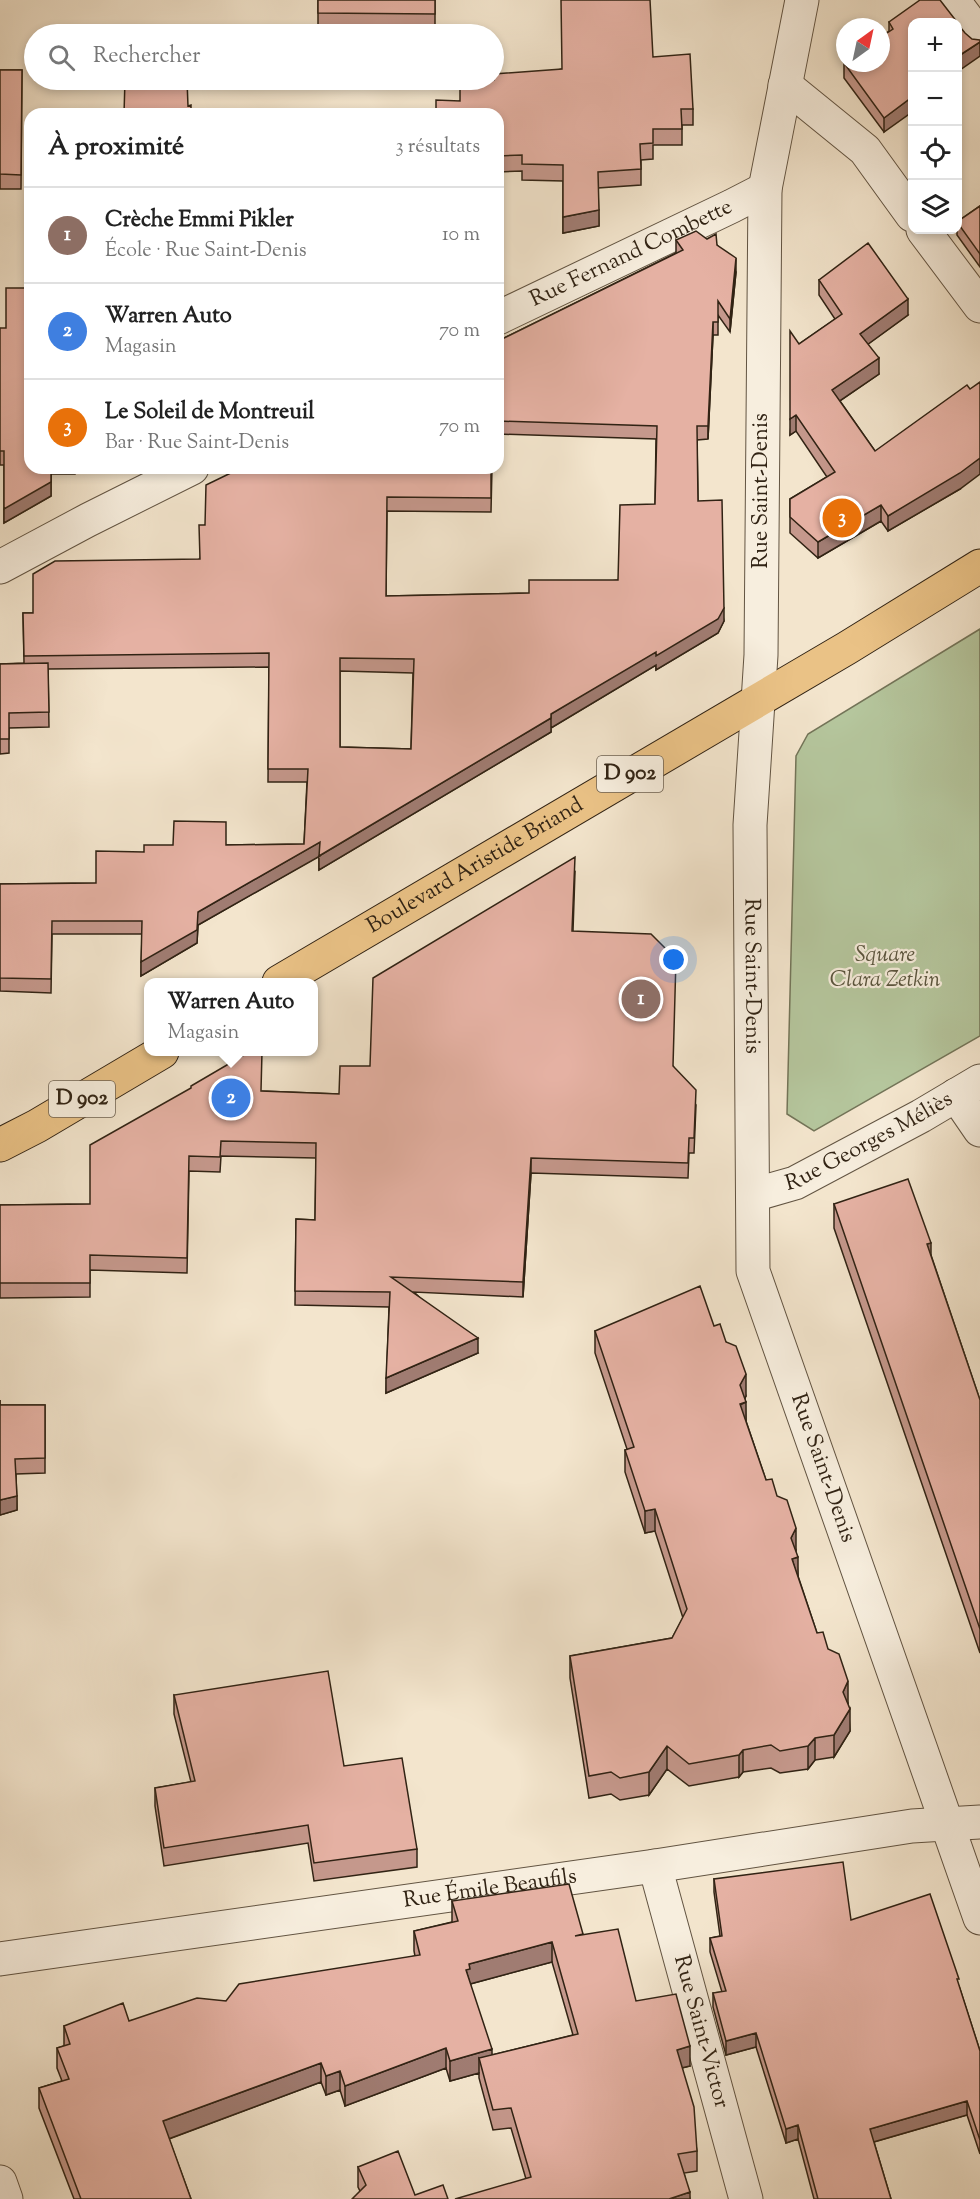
<!DOCTYPE html>
<html lang="fr">
<head>
<meta charset="utf-8">
<style>
	:root { --surface:#fff; --page:#f2f2f2; --text:#222; --muted:#767676; --line:#e0e0e0; --accent:#8f2418 }
	body { margin:0; font-family:"Sorts Mill Goudy",serif; background:var(--page); color:var(--text) }
	.controls { position:absolute; right:18px; top:18px; display:grid; overflow:hidden; border-radius:12px; box-shadow:0 3px 9px #0003 }
	.controls button { width:54px; height:54px; display:grid; place-items:center; padding:0; border:0; border-bottom:2px solid var(--line); background:var(--surface); color:var(--text); font:30px sans-serif }
	.compass { position:absolute; left:836px; top:18px; width:54px; height:54px; border-radius:50%; background:var(--surface); box-shadow:0 3px 9px #0003; rotate:33deg }
	.you { position:absolute; left:674px; top:960px; width:21px; height:21px; margin:-15px; border:4px solid #fff; border-radius:50%; background:#1a73e8; box-shadow:0 0 0 9px #1a73e833 }
	.badge { display:grid; place-items:center; width:39px; height:39px; border-radius:50%; background:var(--accent); color:#fff; font-size:20px; font-weight:700 }
	.pin { position:absolute; translate:-50% -50%; border:3px solid #fff; box-shadow:0 2px 6px #0006 }
	.popup { position:absolute; left:144px; top:978px; width:174px; height:78px; box-sizing:border-box; display:grid; place-content:center; border-radius:12px; background:var(--surface); filter:drop-shadow(0 2px 4px #0005); font-size:20px; white-space:nowrap; color:var(--muted) }
	.popup b { font-size:22px; color:var(--text) }
	.popup::after { content:''; position:absolute; left:50%; top:100%; margin-left:-12px; border:12px solid transparent; border-top-color:var(--surface) }
	.list { margin:0; padding:0; list-style:none }
	h2 { display:flex; justify-content:space-between; align-items:center; height:78px; margin:0; padding:0 24px; font-size:26px }
	h2 small { font-size:20px; font-weight:400; color:var(--muted) }
	.list li { display:grid; grid-template-columns:39px 1fr auto; gap:18px; align-items:center; box-sizing:border-box; height:96px; padding:0 24px; border-top:2px solid var(--line) }
	.list b { display:block; font-size:22px; white-space:nowrap }
	.list p { margin:0; font-size:20px; white-space:nowrap; color:var(--muted) }
	.list em { font-size:20px; font-style:normal; color:var(--muted) }
	.icon { flex:none; width:33px; height:33px; fill:none; stroke:currentColor; stroke-width:2; stroke-linecap:round; stroke-linejoin:round }
	.map { position:relative; flex:none; width:980px; height:2199px; overflow:hidden }
	.search { position:absolute; background:var(--surface); box-shadow:0 3px 9px #0003; left:24px; top:24px; width:480px; height:66px; display:flex; align-items:center; gap:15px; box-sizing:border-box; padding:0 21px; border-radius:33px; color:var(--muted); font-size:22px }
	.panel { position:absolute; background:var(--surface); box-shadow:0 3px 9px #0003; left:24px; top:108px; width:480px; height:366px; border-radius:18px }
	.map>svg:first-child { display:block }
</style>
</head>
<body>
<div class="map">
<svg width="980" height="2199" viewBox="0 0 980 2199">
	<rect width="100%" height="100%" fill="#f3e5cd"/>
	<filter id="stains"><feTurbulence type="fractalNoise" baseFrequency=".00333" numOctaves="4"/><feColorMatrix values="0 0 0 0 .2 0 0 0 0 .09 0 0 0 0 .02 0 0 0 .5 -.17"/></filter>
	<radialGradient id="worn" r=".72"><stop offset=".6" stop-color="#630" stop-opacity="0"/><stop offset="1" stop-color="#630" stop-opacity=".3"/></radialGradient>
	<path fill="#b5c69d" stroke="#737458" stroke-width="1.5" d="M980 629V1036L814 1131 787 1114 796 756 808 734Z"/>
	<g fill="none" stroke-linecap="round" stroke-linejoin="round">
		<defs>
			<g id="street">
				<path id="s1" d="M802 0 765 189 761 655 750 825 753 1271 980 1918"/>
				<path d="M953 0 980 36"/>
				<path d="M785 85 865 150 912 215"/>
				<path d="M923 230 980 306"/>
				<path id="s2" d="M498 318 732 206 765 189"/>
				<path d="M0 567 88 520 192 468"/>
				<path d="M956 1095 980 1130"/>
				<path id="s3" d="M753 1195 795 1183 921 1116 980 1081"/>
				<path id="s4" d="M655 1866 746 2199"/>
				<path id="s5" d="M0 1959 655 1866 912 1826 980 1822"/>
				<path d="M0 2182 6 2199"/>
			</g>
			<g id="primary">
				<path id="s6" d="M279 982 847 648 980 566"/>
				<path d="M0 1145 37 1126 162 1052"/>
			</g>
		</defs>
		<use href="#street" stroke="#625442" stroke-width="35"/>
		<use href="#primary" stroke="#312314" stroke-width="35"/>
		<use href="#street" stroke="#f7eede" stroke-width="33"/>
		<use href="#primary" stroke="#eac286" stroke-width="33"/>
	</g>
	<path fill="#c5988c" stroke="#312314" stroke-width="1.5" fill-rule="evenodd" d="M318 0H435V28L318 27Z
		M889 22H957L884 132 844 78V63L889 31Z
		M653 57 693 109V125H682V145H653V159L641 160V185L598 188 599 226 563 233V181L522 180V171L498 172V114L460 101 561 69Z
		M0 70H22L21 189H0Z
		M980 206V267L957 235V222Z
		M676 240 717 245 736 272 730 332 718 315V335H713L708 439 697 440 698 501 724 621 718 633 656 670V665L551 728V732L319 870V856L198 925 197 943 141 976 142 934H52L51 993 0 991V884L96 883 144 852 226 845 304 844 307 782H268L269 667 48 669 49 727 9 728V753L0 754V664L24 663 23 613H33L200 559 205 525 492 468 491 512 387 511 386 596 529 593 618 580 655 504 656 439 498 434V341L676 253ZM340 671 413 673 411 749 340 747Z
		M819 280 908 315 868 344 879 374 840 401 875 451 960 489 888 531 881 521 818 558 790 533V499L827 477 796 431 790 435 799 344 835 319 819 295Z
		M0 328 30 468H75V474H51V496L4 523V465H0Z
		M575 872 573 931 673 1066 696 1105 694 1153H689L688 1178 531 1173 523 1297 414 1292 478 1353 386 1393 389 1307 295 1305 296 1219 315 1220 316 1158 221 1156 220 1172 189 1171 187 1273 90 1270V1297L0 1298V1205L90 1204 262 1091 339 1094 370 1066Z
		M834 1204 931 1255 980 1400V1653L834 1228Z
		M714 1326 726 1342 746 1396 745 1398 746 1421 766 1480 796 1550V1551L798 1576 817 1633 848 1703 850 1731 834 1757 815 1760 808 1769 780 1773 771 1768 743 1772 739 1777 689 1786 667 1769 649 1795 620 1800 611 1794 589 1798 570 1678V1656L672 1638 683 1618 655 1531 645 1533 625 1472V1450L627 1449 595 1353V1331Z
		M0 1400V1405H45V1473L16 1474 17 1510 0 1515Z
		M174 1695 344 1766 417 1849V1867L314 1881 308 1843 164 1866 155 1806V1788L191 1782 174 1714Z
		M714 1879 851 1920 959 1986 980 2051V2154L967 2115 874 2142 891 2199H814L798 2139 786 2143 756 2047 726 2055 713 2007V1993L722 1992 710 1952V1938L720 1936 714 1892Z
		M452 1901 583 1935 636 2001 690 2066 682 2068 697 2151V2171L684 2173 690 2199 526 2179 511 2128 493 2130 479 2078V2073L450 2081 446 2068 345 2106 340 2090 326 2095 321 2082 169 2139 191 2199H74L39 2108V2088L62 2081 57 2068V2048L64 2046V2026L129 2021 226 2001 415 1956 414 1951V1931L452 1922ZM552 1962 573 2035 492 2055 470 1984Z
		M358 2167 415 2195 360 2191 358 2187Z"/>
	<path fill="#a07c72" stroke="#312314" stroke-width="1.5" d="M980 42V56L957 72V57Z
		M912 97V112L884 132V118Z
		M599 210V226L563 233V217Z
		M736 258V272L730 332V319Z
		M908 299V315L860 350V334Z
		M713 322V335L708 439V426Z
		M879 358V374L832 406V390Z
		M796 415V431L790 435V419Z
		M980 458V474L960 489 888 531V516Z
		M51 468V496L4 523V509Z
		M881 505V521L818 558V542Z
		M724 608V621L718 633 656 670V665L551 728V714Z
		M551 718V732L319 870V856Z
		M320 842V856L198 925 197 943 141 976V962L198 912Z
		M531 1158V1173L523 1297V1282Z
		M931 1243V1267L927 1244Z
		M478 1338V1353L386 1393V1378Z
		M746 1374V1396L742 1404 746 1402V1424L740 1426V1385Z
		M17 1496V1510L0 1515V1500Z
		M655 1509V1531L645 1533V1511Z
		M796 1528V1550L791 1560V1538Z
		M798 1557V1579L792 1559Z
		M848 1681V1703L843 1714V1692Z
		M850 1709V1731L834 1757V1735Z
		M815 1738V1760L808 1769V1746Z
		M667 1746V1769L649 1795V1772Z
		M743 1750V1772L739 1777V1755Z
		M552 1942V1962L470 1984 466 1970 469 1964Z
		M756 2033V2047L726 2055V2041Z
		M690 2046V2066L677 2069V2050Z
		M446 2048V2068L345 2106V2086Z
		M492 2049V2069L479 2058V2073L450 2081V2061Z
		M321 2063V2082L163 2141V2121Z
		M340 2071V2090L326 2095V2076Z
		M967 2101V2115L870 2143V2129Z
		M798 2125V2139L786 2143V2129Z
		M690 2192V2199H669Z"/>
	<path fill="#e5b1a3" stroke="#312314" stroke-width="1.5" fill-rule="evenodd" d="M318 0H435V14L318 13Z
		M561 0H650L653 57 690 54 693 109H681L682 129H653V143L640 144 641 169 598 172 599 210 563 217V165L522 164V155L498 156V114H436V100L460 101V80H494V74L562 69Z
		M920 0H940L957 22H912V97L884 118 844 63H881V37L893 29 889 22Z
		M957 23 965 33 972 39 980 40V42L957 57Z
		M0 70H22L21 175 0 174Z
		M125 80H187L188 106 191 105V114H124Z
		M980 206V254L957 222Z
		M696 231 707 239 716 234 717 245 736 258 730 319 718 301V322H713L708 426H697L698 501 722 500 724 608 718 619 656 656V652L551 714V718L319 856 320 842 198 912 197 930 141 962 142 921H52L51 979 0 978V884L96 883V851L144 852V845H173L174 821 226 822V845L304 844 308 769H268L269 653 24 656 23 613H33V574L55 561 200 559 199 525H205L206 485 241 468H491V498L387 497 386 596 529 593V580H618L620 505 655 504 657 426 498 421V341L683 250 676 240ZM340 658 414 659 411 749 340 747Z
		M868 243 908 299 860 334 879 358 832 390 875 451 967 385 970 389 980 382V458L960 473 888 516 881 505 818 542 790 517V499L835 472 796 415 790 419V331L799 344 842 314 819 280Z
		M6 288H30V468H51V482L4 509V451H0V328H6Z
		M48 663 49 712 9 713V739H0V664Z
		M575 857 572 931 651 934 676 959 673 1066 696 1090 694 1138H689L688 1163 531 1158 523 1282 391 1277 478 1338 386 1378 390 1292 295 1291 296 1219 315 1220 316 1143 221 1141 220 1157 189 1156 187 1258 90 1255V1283H0V1205L90 1204V1145L191 1088V1086L249 1052H262L261 1091 339 1094 340 1066H370L373 978Z
		M908 1179 931 1243 927 1244 980 1400V1629L834 1204Z
		M700 1286 714 1326 720 1324 726 1342 736 1346 746 1374 740 1385 746 1402 740 1404 766 1480 772 1479 777 1496 787 1500 796 1528 791 1538 798 1557 792 1559 817 1633 823 1632 828 1649 839 1654 848 1681 843 1692 850 1709 834 1735 815 1738 808 1746 780 1751 771 1745 743 1750 739 1755 689 1764 667 1746 649 1772 620 1778 611 1772 589 1776 570 1656 672 1638 687 1609 655 1509 645 1511 625 1450 634 1447 595 1331Z
		M0 1400V1405H45V1458L15 1459 17 1496 0 1500Z
		M328 1671 344 1766 402 1758 417 1849 314 1863 308 1825 164 1848 155 1788 195 1781 174 1695Z
		M843 1862 851 1920 930 1894 959 1979H957L980 2051V2140L967 2101 870 2129 891 2199H818L798 2125 786 2129 756 2033 726 2041 713 1993 726 1991 710 1938 722 1936 714 1879Z
		M569 1884 583 1934 575 1936 618 1929 636 2001 676 1994 690 2046 677 2050 694 2107 697 2151 678 2154 690 2192 669 2199H455L531 2177 511 2108 493 2110 479 2058 578 2034 552 1942 469 1964 470 1969 466 1970 492 2049 450 2061 446 2048 345 2086 340 2071 326 2076 321 2063 163 2121 191 2199H81L39 2088 69 2079 57 2048 70 2044 64 2026 123 2003 129 2021 197 1998 226 2001 239 1984 420 1955 414 1931 458 1921 452 1901Z
		M398 2151 415 2195 443 2185 448 2199H352L366 2185 358 2167Z"/>
	<g text-anchor="middle" dominant-baseline="central" stroke-width="4.5" stroke-linejoin="round" paint-order="stroke">
		<g fill="#f7eede" stroke="#6c6051" stroke-width="1.5">
			<rect x="597" y="756" width="66" height="36" rx="4.5"/>
			<rect x="49" y="1081" width="66" height="36" rx="4.5"/>
		</g>
		<g font-size="21" font-weight="bold" fill="#312314">
			<text x="630" y="774">D 902</text>
			<text x="82" y="1099">D 902</text>
		</g>
		<g font-size="22" fill="#312314" stroke="#f7eede">
			<text stroke="none"><textPath href="#s2" startOffset="148">Rue Fernand Combette</textPath></text>
			<text transform="translate(762 491) rotate(-90)">Rue Saint-Denis</text>
			<text stroke="none"><textPath href="#s6" startOffset="228">Boulevard Aristide Briand</textPath></text>
			<text stroke="none"><textPath href="#s1" startOffset="980">Rue Saint-Denis</textPath></text>
			<text stroke="none"><textPath href="#s3" startOffset="128">Rue Georges Méliès</textPath></text>
			<text stroke="none"><textPath href="#s1" startOffset="1484">Rue Saint-Denis</textPath></text>
			<text stroke="none"><textPath href="#s5" startOffset="495">Rue Émile Beaufils</textPath></text>
			<text stroke="none"><textPath href="#s4" startOffset="172">Rue Saint-Victor</textPath></text>
		</g>
		<g font-size="22" font-style="italic" fill="#59543d" stroke="#f7eede">
			<text x="885" y="956">Square<tspan x="885" dy="25">Clara Zetkin</tspan></text>
		</g>
	</g>
	<rect width="100%" height="100%" filter="url(#stains)"/>
	<rect width="100%" height="100%" fill="url(#worn)"/>
</svg>
<div class="controls">
<button>+</button>
<button>−</button>
<button><svg class="icon" aria-label="locate" viewBox="0 0 24 24"><circle cx="12" cy="12" r="6"/><path d="M12 2v4M12 18v4M2 12h4M18 12h4"/></svg></button>
<button><svg class="icon" aria-label="layers" viewBox="0 0 24 24"><path d="M12 4l9 5-9 5-9-5zM3 14l9 5 9-5"/></svg></button>
</div>
<svg class="compass" viewBox="-18 -18 36 36"><path d="M0-13l5 13h-10z" fill="#e53935"/><path d="M0 13l5-13h-10z" fill="#767676"/></svg>
<div class="you"></div>
<div class="pin badge" style="left:641px;top:999px;background:#8d6e63">1</div>
<div class="pin badge" style="left:231px;top:1098px;background:#3f7fe0">2</div>
<div class="popup"><b>Warren Auto</b>Magasin</div>
<div class="pin badge" style="left:842px;top:518px;background:#e8710a">3</div>
<div class="search"><svg class="icon" aria-label="search" viewBox="0 0 24 24"><circle cx="10" cy="10" r="6"/><path d="M15 15l6 6"/></svg>Rechercher</div>
<section class="panel">
<h2>À proximité<small>3 résultats</small></h2>
<ul class="list">
<li><span class="badge" style="background:#8d6e63">1</span><div><b>Crèche Emmi Pikler</b><p>École · Rue Saint-Denis</p></div><em>10 m</em></li>
<li><span class="badge" style="background:#3f7fe0">2</span><div><b>Warren Auto</b><p>Magasin</p></div><em>70 m</em></li>
<li><span class="badge" style="background:#e8710a">3</span><div><b>Le Soleil de Montreuil</b><p>Bar · Rue Saint-Denis</p></div><em>70 m</em></li>
</ul>
</section>
</div>
</body>
</html>
